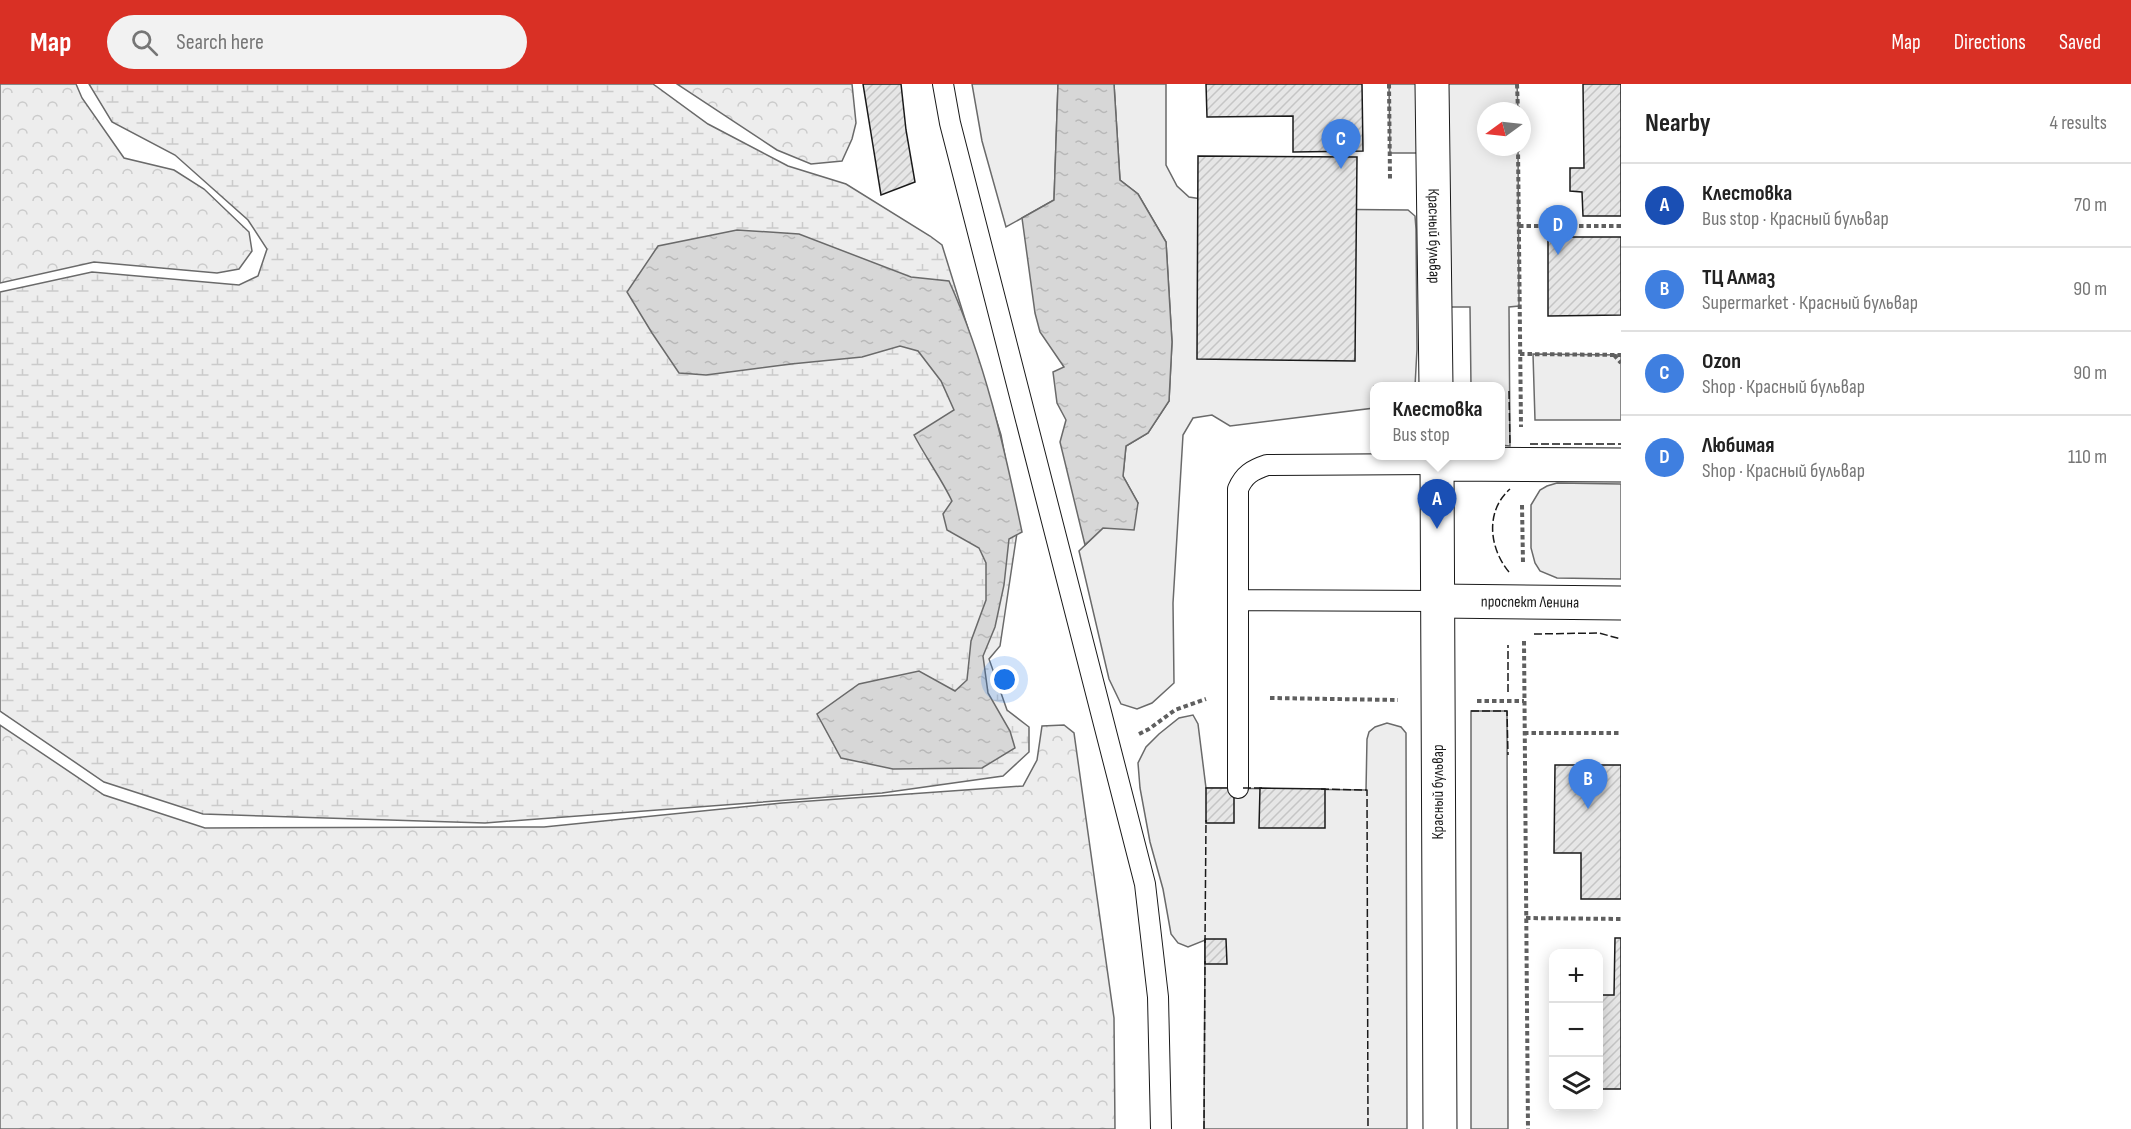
<!DOCTYPE html>
<html lang="en">
<head>
<meta charset="utf-8">
<style>
	:root { --surface:#fff; --page:#f2f2f2; --text:#222; --muted:#767676; --line:#e0e0e0; --accent:#d93025 }
	body { margin:0; font-family:"Sofia Sans Condensed",sans-serif; background:var(--page); color:var(--text) }
	.controls { position:absolute; right:18px; bottom:18px; display:grid; overflow:hidden; border-radius:12px; box-shadow:0 3px 15px #0003 }
	.controls button { width:54px; height:54px; display:grid; place-items:center; padding:0; border:0; border-bottom:2px solid var(--line); background:var(--surface); color:var(--text); font:30px sans-serif }
	.compass { position:absolute; left:1477px; top:18px; width:54px; height:54px; border-radius:50%; background:var(--surface); box-shadow:0 3px 15px #0003; rotate:255deg }
	.you { position:absolute; left:1005px; top:596px; width:21px; height:21px; margin:-15px; border:4px solid #fff; border-radius:50%; background:#1a73e8; box-shadow:0 0 0 9px #1a73e833 }
	.badge { display:grid; place-items:center; width:39px; height:39px; border-radius:50%; background:var(--accent); color:#fff; font-size:20px; font-weight:700 }
	.pin { position:absolute; translate:-50% -50px; filter:drop-shadow(0 2px 3px #0008) }
	.pin::after { content:''; position:absolute; top:32px; width:21px; height:18px; background:inherit; clip-path:polygon(0 0,100% 0,50% 100%) }
	.popup { position:absolute; left:1370px; top:298px; width:135px; height:78px; box-sizing:border-box; display:grid; place-content:center; border-radius:12px; background:var(--surface); filter:drop-shadow(0 2px 4px #0005); font-size:20px; white-space:nowrap; color:var(--muted) }
	.popup b { font-size:22px; color:var(--text) }
	.popup::after { content:''; position:absolute; left:50%; top:100%; margin-left:-12px; border:12px solid transparent; border-top-color:var(--surface) }
	.list { margin:0; padding:0; list-style:none }
	h2 { display:flex; justify-content:space-between; align-items:center; height:78px; margin:0; padding:0 24px; font-size:26px }
	h2 small { font-size:20px; font-weight:400; color:var(--muted) }
	.list li { display:grid; grid-template-columns:39px 1fr auto; gap:18px; align-items:center; box-sizing:border-box; height:84px; padding:0 24px; border-top:2px solid var(--line) }
	.list b { display:block; font-size:22px; white-space:nowrap }
	.list p { margin:0; font-size:20px; white-space:nowrap; color:var(--muted) }
	.list em { font-size:20px; font-style:normal; color:var(--muted) }
	.icon { flex:none; width:33px; height:33px; fill:none; stroke:currentColor; stroke-width:2; stroke-linecap:round; stroke-linejoin:round }
	.map { position:relative; flex:none; width:1621px; height:1045px; overflow:hidden }
	header { display:flex; align-items:center; gap:36px; box-sizing:border-box; height:84px; padding:0 30px; background:var(--accent); color:#fff }
	header strong { font-size:28px }
	nav { display:flex; gap:33px; margin-inline-start:auto; font-size:21px }
	.search { width:420px; height:54px; background:var(--page); display:flex; align-items:center; gap:15px; box-sizing:border-box; padding:0 21px; border-radius:33px; color:var(--muted); font-size:22px }
	main { display:flex }
	aside { flex:1; background:var(--surface) }
	.map>svg:first-child { display:block }
</style>
</head>
<body>
<header>
<strong>Map</strong>
<div class="search"><svg class="icon" aria-label="search" viewBox="0 0 24 24"><circle cx="10" cy="10" r="6"/><path d="M15 15l6 6"/></svg>Search here</div>
<nav><a>Map</a><a>Directions</a><a>Saved</a></nav>
</header>
<main>
<div class="map">
<svg width="1621" height="1045" viewBox="0 0 1621 1045">
	<defs>
		<pattern id="forest-crowns" width="20" height="18" patternUnits="userSpaceOnUse" patternTransform="scale(1.5)"><rect width="20" height="18" fill="#ededed"/><path d="M2 6a3 3 0 1 1 6 0M12 15a3 3 0 1 1 6 0" fill="none" stroke="#cbcbcb"/></pattern>
		<pattern id="wetland-marsh" width="20" height="14" patternUnits="userSpaceOnUse" patternTransform="scale(1.5)"><rect width="20" height="14" fill="#ededed"/><path d="M1 5h8M5 5V1M11 12h8M15 12V8" fill="none" stroke="#cbcbcb"/></pattern>
		<pattern id="water-ripples" width="26" height="14" patternUnits="userSpaceOnUse" patternTransform="scale(1.5)"><rect width="26" height="14" fill="#d7d7d7"/><path d="M2 4q2-2 4 0t4 0M15 11q2-2 4 0t4 0" fill="none" stroke="#b8b8b8"/></pattern>
		<pattern id="building-hatch" width="6" height="6" patternUnits="userSpaceOnUse" patternTransform="scale(1.5)"><rect width="6" height="6" fill="#e6e6e6"/><path d="M-1 1l2-2M0 6l6-6M5 7l2-2" fill="none" stroke="#c5c5c5"/></pattern>
	</defs>
	<rect width="100%" height="100%" fill="#fff"/>
	<path fill="#ededed" stroke="#6a6a6a" stroke-width="1.5" d="M972 0H1058L1054 116 1006 143 982 57Z
		M1114 0H1166V81L1177 102 1189 113 1227 119 1301 125 1408 126 1415 132 1416 145 1417 265 1415 302H1374V324L1230 342 1212 331 1193 334 1183 351 1173 519 1174 599 1152 619 1137 625 1121 620 1109 595 1079 467 1103 444 1138 419 1123 392 1126 362 1148 349 1169 317 1172 258 1166 158 1138 110 1120 96Z
		M1389 0H1517L1518 27H1486V63H1518L1519 222 1509 223 1510 362 1500 361V302H1471L1470 223H1435L1432 69H1390Z
		M1533 270 1621 271V336H1535Z
		M1557 399 1621 400V495L1557 494 1540 487 1535 479 1531 464V421L1540 406 1547 402Z
		M1507 627 1508 1045H1471V627Z
		M1193 631 1198 640 1206 704 1366 706 1367 655 1369 648 1375 643 1387 639 1401 643 1406 649 1407 1045H1204L1205 856 1188 863 1178 859 1171 850 1163 805 1150 758 1140 704 1138 679 1146 663 1159 650 1179 634Z"/>
	<path fill="url(#forest-crowns)" stroke="#6a6a6a" stroke-width="1.5" d="M0 0H76L82 14 124 74 174 86 204 105 249 148 252 167 239 185 217 189 94 178 0 199Z
		M677 0H852L856 39 852 55 842 77 811 80 777 66Z
		M0 641 104 711 205 744 544 743 782 719 1023 702 1037 676 1042 642 1064 641 1074 649 1114 934 1115 1045H0Z"/>
	<path fill="url(#wetland-marsh)" stroke="#6a6a6a" stroke-width="1.5" d="M89 0H653L708 40 788 82 846 100 930 152 942 161 1001 351 1018 442 1000 562 989 575 1007 626 1029 643V668L1003 692 882 709 485 739 203 730 104 698 0 627V208L92 188 239 201 258 192 267 165 248 136 175 71 112 38Z"/>
	<path fill="url(#water-ripples)" stroke="#6a6a6a" stroke-width="1.5" d="M1058 0H1114L1120 96 1138 110 1166 158 1172 258 1169 317 1148 349 1126 362 1123 392 1138 419 1134 446 1103 444 1085 461 1060 358 1066 336 1057 319 1053 288 1064 283 1040 248 1035 229 1022 134 1054 116Z
		M737 146 799 150 911 193 949 197C985 277 1004 362 1022 448L1009 455 1004 501 995 543 983 572 988 609 1010 647 1015 664 982 684 893 685 841 674 817 630 859 600 919 587 955 607 967 596 971 557 986 516V479L979 464 947 446 943 430 952 417C941 394 926 374 914 351L954 326 941 297 918 267 900 262 862 273 791 280 706 291 679 289 652 249 627 208 658 162Z"/>
	<path fill="url(#building-hatch)" stroke="#1a1a1a" stroke-width="1.5" d="M863 0H901L906 46 915 98 881 111Z
		M1206 0H1362L1363 67 1293 68V32L1207 33Z
		M1583 0H1621V132H1583L1582 108 1570 107V84H1584Z
		M1198 72 1357 73 1355 277 1197 275Z
		M1548 153H1621V231L1548 232Z
		M1555 681H1621V815H1581V769H1554Z
		M1206 704H1234V739H1206Z
		M1260 704 1325 705V744H1259Z
		M1615 854H1621V1005H1598V911H1614Z
		M1205 855H1226L1227 880H1205Z"/>
	<g fill="none" stroke-linecap="round" stroke-linejoin="round">
		<defs>
			<path id="service" d="M943 0 950 39 1145 800 1158 913 1161 1045
				M1238 516 1438 517
				M1238 704V405C1244 391 1252 386 1267 381L1437 380"/>
			<g id="minor">
				<path id="s1" d="M1432 0 1436 302"/>
			</g>
			<g id="tertiary">
				<path id="s2" d="M1438 517 1621 519"/>
				<path d="M1440 1045 1437 380 1621 381"/>
			</g>
		</defs>
		<use href="#service" stroke="#1a1a1a" stroke-width="22"/>
		<use href="#minor" stroke="#1a1a1a" stroke-width="35"/>
		<use href="#tertiary" stroke="#1a1a1a" stroke-width="35"/>
		<path stroke="#5f5f5f" stroke-width="4" stroke-dasharray="4.5 3" stroke-linecap="butt" d="M1389 0 1390 95
			M1517 0 1518 27
			M1518 63 1521 343
			M1519 142H1621
			M1520 270 1621 271
			M1614 271 1621 279
			M1522 421 1523 479
			M1524 557 1528 1045
			M1270 614 1398 616
			M1477 617H1524
			M1524 649H1621
			M1139 650 1149 645 1175 626 1206 615
			M1526 834 1621 835"/>
		<use href="#service" stroke="#fff" stroke-width="20"/>
		<use href="#minor" stroke="#fff" stroke-width="33"/>
		<use href="#tertiary" stroke="#fff" stroke-width="33"/>
		<path stroke="#1a1a1a" stroke-width="1.5" stroke-dasharray="8 3" stroke-linecap="butt" d="M1509 307 1510 362
			M1530 360H1621
			M1509 488C1489 464 1485 427 1510 405
			M1534 550 1599 549 1621 555
			M1508 608V561
			M1471 627H1507L1508 671
			M1243 704H1264
			M1321 705 1367 706 1368 1045
			M1205 859 1206 736
			M1204 1045 1205 877"/>
	</g>
	<g text-anchor="middle" dominant-baseline="central" stroke-width="4.5" stroke-linejoin="round" paint-order="stroke">
		<g font-size="16" fill="#1a1a1a" stroke="#fff">
			<text stroke="none"><textPath href="#s1" startOffset="152">Красный бульвар</textPath></text>
			<text stroke="none"><textPath href="#s2" startOffset="92">проспект Ленина</textPath></text>
			<text transform="translate(1438 708) rotate(-90)">Красный бульвар</text>
		</g>
	</g>
</svg>
<div class="controls">
<button>+</button>
<button>−</button>
<button><svg class="icon" aria-label="layers" viewBox="0 0 24 24"><path d="M12 4l9 5-9 5-9-5zM3 14l9 5 9-5"/></svg></button>
</div>
<svg class="compass" viewBox="-18 -18 36 36"><path d="M0-13l5 13h-10z" fill="#e53935"/><path d="M0 13l5-13h-10z" fill="#767676"/></svg>
<div class="you"></div>
<div class="pin badge" style="left:1437px;top:445px;background:#1a4fb4">A</div>
<div class="popup"><b>Клестовка</b>Bus stop</div>
<div class="pin badge" style="left:1588px;top:725px;background:#3f7fe0">B</div>
<div class="pin badge" style="left:1341px;top:85px;background:#3f7fe0">C</div>
<div class="pin badge" style="left:1558px;top:171px;background:#3f7fe0">D</div>
</div>
<aside>
<h2>Nearby<small>4 results</small></h2>
<ul class="list">
<li><span class="badge" style="background:#1a4fb4">A</span><div><b>Клестовка</b><p>Bus stop · Красный бульвар</p></div><em>70 m</em></li>
<li><span class="badge" style="background:#3f7fe0">B</span><div><b>ТЦ Алмаз</b><p>Supermarket · Красный бульвар</p></div><em>90 m</em></li>
<li><span class="badge" style="background:#3f7fe0">C</span><div><b>Ozon</b><p>Shop · Красный бульвар</p></div><em>90 m</em></li>
<li><span class="badge" style="background:#3f7fe0">D</span><div><b>Любимая</b><p>Shop · Красный бульвар</p></div><em>110 m</em></li>
</ul>
</aside>
</main>
</body>
</html>
